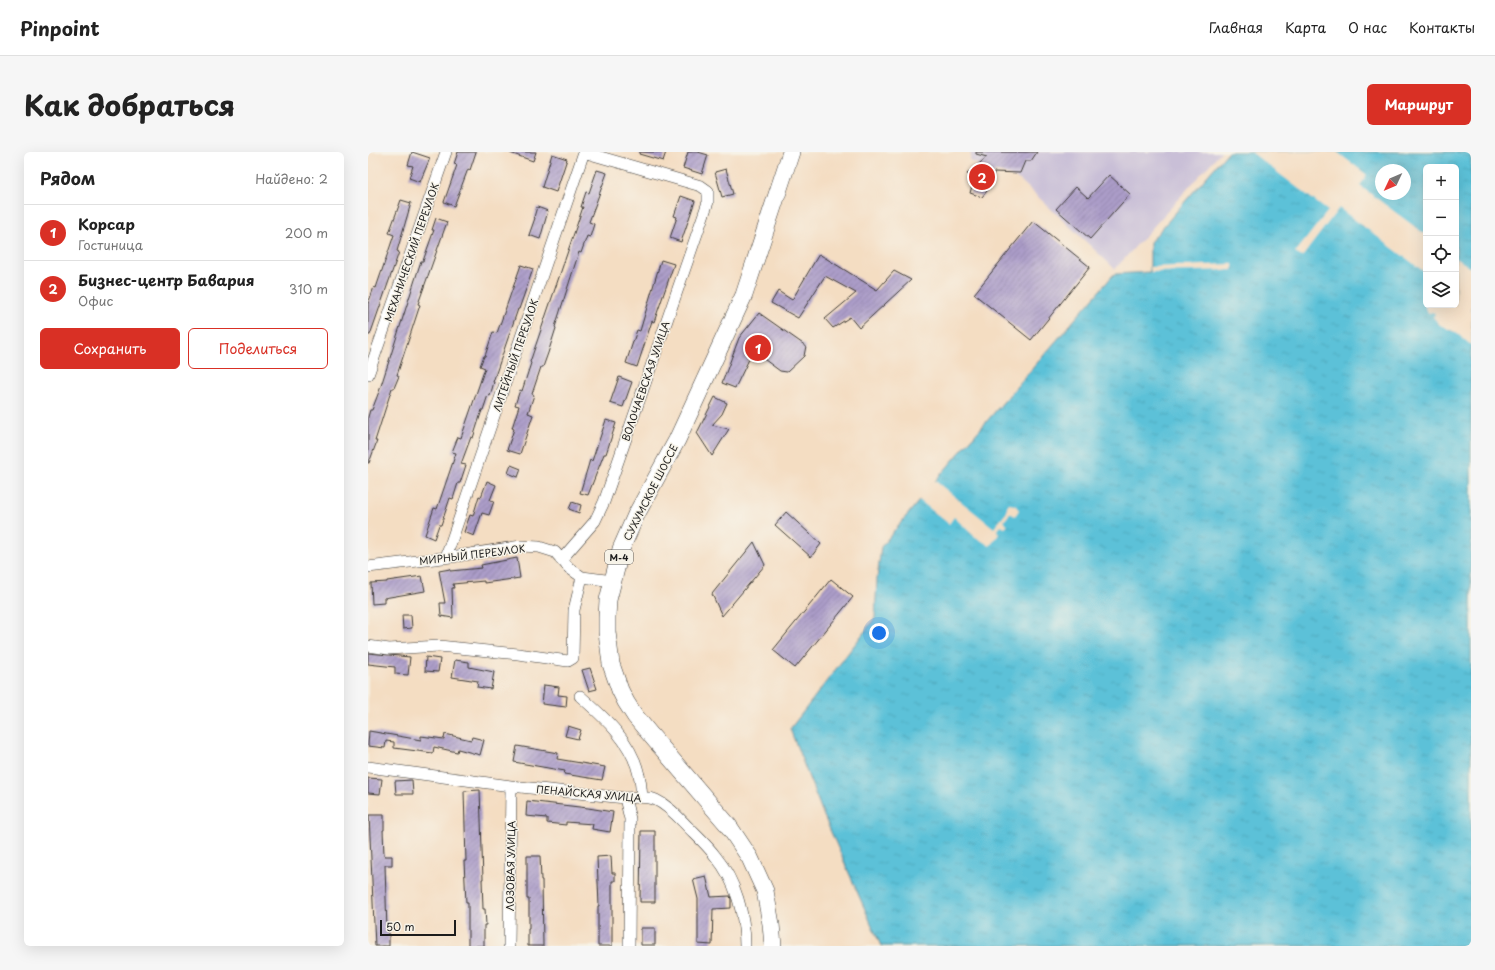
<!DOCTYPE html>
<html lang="ru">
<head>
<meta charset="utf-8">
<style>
	:root { --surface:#fff; --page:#f6f6f6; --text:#222; --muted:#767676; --line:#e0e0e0; --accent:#d93025 }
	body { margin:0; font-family:"Playpen Sans",sans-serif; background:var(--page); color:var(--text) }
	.controls { position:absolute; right:12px; top:12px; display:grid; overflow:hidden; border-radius:6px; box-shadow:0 4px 16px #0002 }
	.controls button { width:36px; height:36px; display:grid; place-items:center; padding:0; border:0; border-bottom:1px solid var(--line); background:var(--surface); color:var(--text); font:20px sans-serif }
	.compass { position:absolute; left:1007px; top:12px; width:36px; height:36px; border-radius:50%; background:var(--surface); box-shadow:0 4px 16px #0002; rotate:226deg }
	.scale { position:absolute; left:12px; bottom:10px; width:76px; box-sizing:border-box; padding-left:4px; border:2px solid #1c1c1c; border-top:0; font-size:11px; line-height:14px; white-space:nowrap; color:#1c1c1c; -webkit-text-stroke:3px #f7f3e8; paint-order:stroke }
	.you { position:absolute; left:511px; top:481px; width:14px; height:14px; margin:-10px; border:3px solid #fff; border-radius:50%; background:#1a73e8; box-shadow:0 0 0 6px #1a73e833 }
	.badge { display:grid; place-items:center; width:26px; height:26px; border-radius:50%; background:var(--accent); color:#fff; font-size:13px; font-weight:700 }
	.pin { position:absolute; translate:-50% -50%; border:2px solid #fff; box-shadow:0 1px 4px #0006 }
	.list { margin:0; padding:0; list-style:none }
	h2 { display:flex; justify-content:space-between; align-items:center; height:52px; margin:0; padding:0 16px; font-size:17px }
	h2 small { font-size:13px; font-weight:400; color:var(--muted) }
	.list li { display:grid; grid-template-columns:26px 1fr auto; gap:12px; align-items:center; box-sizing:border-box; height:56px; padding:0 16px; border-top:1px solid var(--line) }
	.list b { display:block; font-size:15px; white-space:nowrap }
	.list p { margin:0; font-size:13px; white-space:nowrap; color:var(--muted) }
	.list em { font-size:13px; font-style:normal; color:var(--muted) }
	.actions { display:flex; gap:8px; padding:12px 16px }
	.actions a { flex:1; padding:9px 0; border:1px solid var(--accent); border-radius:6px; text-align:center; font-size:14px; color:var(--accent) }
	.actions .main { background:var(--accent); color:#fff }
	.icon { flex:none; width:22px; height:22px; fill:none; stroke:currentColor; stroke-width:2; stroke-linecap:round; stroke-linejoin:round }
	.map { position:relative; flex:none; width:1103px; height:794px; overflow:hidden; border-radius:6px }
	header { display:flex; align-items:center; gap:24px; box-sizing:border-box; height:56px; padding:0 20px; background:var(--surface); border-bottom:1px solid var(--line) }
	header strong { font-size:19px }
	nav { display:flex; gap:22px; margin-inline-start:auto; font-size:14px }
	.intro { display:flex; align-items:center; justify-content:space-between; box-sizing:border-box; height:96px; padding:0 24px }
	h1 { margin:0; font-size:28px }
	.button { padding:10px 18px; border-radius:6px; background:var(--accent); color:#fff; font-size:14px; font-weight:700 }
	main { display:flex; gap:24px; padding:0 24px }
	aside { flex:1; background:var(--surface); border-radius:6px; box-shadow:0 4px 16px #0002 }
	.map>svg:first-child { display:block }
</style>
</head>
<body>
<header>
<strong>Pinpoint</strong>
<nav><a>Главная</a><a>Карта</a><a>О нас</a><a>Контакты</a></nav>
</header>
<div class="intro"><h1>Как добраться</h1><a class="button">Маршрут</a></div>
<main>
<aside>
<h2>Рядом<small>Найдено: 2</small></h2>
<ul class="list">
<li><span class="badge">1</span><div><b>Корсар</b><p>Гостиница</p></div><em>200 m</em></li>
<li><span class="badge">2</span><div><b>Бизнес-центр Бавария</b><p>Офис</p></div><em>310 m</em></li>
</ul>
<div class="actions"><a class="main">Сохранить</a><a>Поделиться</a></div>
</aside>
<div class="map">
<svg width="1103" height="794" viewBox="0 0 1103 794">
	<defs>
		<pattern id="water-ripples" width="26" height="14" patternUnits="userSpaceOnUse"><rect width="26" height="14" fill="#5bc1d8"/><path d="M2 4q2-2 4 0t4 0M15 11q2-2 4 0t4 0" fill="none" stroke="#4fa5b9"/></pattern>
		<pattern id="building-hatch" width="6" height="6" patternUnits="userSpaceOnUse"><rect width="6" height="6" fill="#ac9dc9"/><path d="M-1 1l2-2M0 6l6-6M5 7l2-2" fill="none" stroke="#8b7fa2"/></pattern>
	</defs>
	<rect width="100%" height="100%" fill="#f7f3e8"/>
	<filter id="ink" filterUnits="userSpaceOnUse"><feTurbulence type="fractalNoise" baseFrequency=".025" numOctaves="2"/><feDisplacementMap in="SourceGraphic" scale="8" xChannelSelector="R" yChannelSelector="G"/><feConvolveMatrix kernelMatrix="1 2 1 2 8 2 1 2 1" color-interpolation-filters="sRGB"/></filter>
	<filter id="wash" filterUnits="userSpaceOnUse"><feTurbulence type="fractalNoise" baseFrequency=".012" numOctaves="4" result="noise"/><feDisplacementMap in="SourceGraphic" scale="16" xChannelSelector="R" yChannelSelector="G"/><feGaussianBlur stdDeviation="0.9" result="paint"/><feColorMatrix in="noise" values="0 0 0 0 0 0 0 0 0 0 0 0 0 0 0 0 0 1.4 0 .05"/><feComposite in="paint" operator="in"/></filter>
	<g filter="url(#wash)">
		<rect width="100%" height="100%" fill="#f4ddc2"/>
		<path fill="#c9bfd7" d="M603 0H853L747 117 652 28 602 9Z"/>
		<path fill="url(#water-ripples)" stroke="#3c6e7a" fill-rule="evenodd" d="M860 0H1103V794H513L456 664 422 577 507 466 509 427 513 395 568 328 746 122 782 120V90ZM1058 15H1088V153H1058ZM1013 18H1037V42H1013Z"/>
		<path fill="#f4ddc2" d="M883 0H969L999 23 992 34 1058 83V121L971 56 934 105 927 101 960 59Z
			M1088 106 1103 116V193L1087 180 1072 173 1065 165 1067 162 1065 160 1060 161 1057 156 1058 153H1088Z
			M865 112V118L783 120 782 115Z
			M566 328 626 376 639 360V355L641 352 647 353 651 358 647 364 642 361 640 364 636 369 640 373 637 376 633 374 629 379 631 382 622 394 606 384 586 365 581 372 550 347Z"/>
		<g id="blocks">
			<path fill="url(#building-hatch)" d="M44 0 62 6 52 30 41 26 45 14 40 13Z
				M90 0H108L102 18 100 17 86 54 76 50 89 13 86 12Z
				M143 0H168L165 9 142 1Z
				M272 0H298L295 9 271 2Z
				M320 0H330L340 3 334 22 315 16Z
				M608 0H669L663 9H657L652 21 626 20 623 34 614 45 602 41 606 27 599 22 619 5 608 2Z
				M184 2 199 7 188 40 174 35Z
				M358 17 365 42 354 45 347 20Z
				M229 18 239 21 221 70 226 72 222 85 219 84 213 101 211 100 187 175 188 176 180 201 175 215H173L164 242 166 243 160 261 165 263 152 302 139 298 146 277 144 276 151 254 147 253 152 238 154 239 163 211 162 210 215 55H213L218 40 221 41Z
				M741 23 762 42 722 87 688 57 708 35 720 46Z
				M313 44 327 49 313 90 302 86 309 65 306 64Z
				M33 48 43 51 29 99 31 100 2 183H0V152L6 135 8 136 26 83 21 81Z
				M169 55 180 59 172 87 161 83 167 66 166 65Z
				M68 66 79 70 50 152 52 153 29 223 31 224 26 236H24L7 289H9L1 311H0V265L2 258H4L12 237 53 109H55L66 78H64Z
				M665 69 722 115 663 188 606 142Z
				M451 102 509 138 526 119 543 128 491 176 482 165 465 176 457 167 488 141 457 124 430 166 403 151 410 139 424 148Z
				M293 108 306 112 286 170 284 169 269 215 258 211 269 178 272 179Z
				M153 113 165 117 151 157H150L125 230H126L122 244 120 243 115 258H114L105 286 103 285 93 312 98 313 92 331H90L85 347 82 346 73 373H71L66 387 57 383 66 356 69 357 88 301 84 300 90 285 93 286 117 216 112 214 116 204H117L125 180 129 181Z
				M391 161 438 194 436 204 419 220 412 219 385 199 367 236 354 231 371 186Z
				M251 225 264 230 255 255 242 251Z
				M347 245 359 251 354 262 344 273 361 277 344 304 329 281Z
				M238 268 248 271 238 302H236L220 343 212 341 222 308 224 309Z
				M143 313 153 317 150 325 140 321Z
				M119 329 128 333 122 348 126 349 121 363 114 361 106 384 96 380 102 363 105 364 111 344 113 345Z
				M204 350 213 353 211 361 201 357Z
				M418 360 453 392 443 405 407 373Z
				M386 390 397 413 354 464 344 442Z
				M149 406 152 426 116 431V429L85 432 86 436H84L85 466 73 464 72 451H77L71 419 82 417V419L114 416 113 413Z
				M54 424 57 439 16 446V451L4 452 3 431 19 430V429Z
				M463 427 485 445 427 516 405 498Z
				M34 463H43L44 476 35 477Z
				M0 501 42 505 40 523 27 522V515L0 512Z
				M58 505 72 507 70 520 57 519Z
				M87 508 101 510V515L126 520 123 537 109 535 110 529 84 525Z
				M222 516 229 537 221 539 214 518Z
				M176 533 191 535 190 543 199 544 198 555 174 552Z
				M200 574 213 578 210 587 197 584Z
				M1 579 53 588V584L76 587 77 582 103 588 104 585 116 588 112 603 90 597 89 600 66 595 65 601 26 596V590L18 589 17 596 0 594Z
				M149 594 190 601 189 607 237 615 234 628 196 622 197 619 146 610Z
				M0 626 14 627 12 642 0 641Z
				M44 628 45 642H28L27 629Z
				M112 638 115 727H114L115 757H117L118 773H116V794H100V751H98L96 709H98L96 639Z
				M159 649 220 656 245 660 242 680 224 677 225 672 198 670V673L179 671V666L158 664Z
				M1 663H16V678H15L16 704H24V713H17L19 780H21V794H7Z
				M273 679H287V750H272Z
				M159 704H172L173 728H174L175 794H160V777H161V747H159Z
				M243 704 244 721H247V729H244V794H230V754H231L229 705Z
				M338 724 343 745 362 744 363 747V756L345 757 344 793 330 792V747L325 727Z
				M273 776H287V793H273Z"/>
		</g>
	</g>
	<g filter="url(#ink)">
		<use href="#blocks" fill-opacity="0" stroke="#3c3935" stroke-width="1"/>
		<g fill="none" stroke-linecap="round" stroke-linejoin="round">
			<defs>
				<path id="minor" d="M0 223 78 0
					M78 405 216 0
					M193 408 227 369 236 350 340 50V39L333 34 215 0
					M0 415 83 405 153 394 171 395 187 400 201 416 214 425 245 429
					M0 494 21 497 71 494 150 502 200 509 205 506 206 458 214 425
					M212 544C237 566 264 590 271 623 273 630 273 638 274 645
					M0 615 143 634 257 646C267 645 279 644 288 648 301 654 311 666 321 676 330 685 340 694 348 705 368 729 377 763 377 794
					M257 646 262 667 261 794
					M141 794 143 634"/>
				<path id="highway" d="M405 794 403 772 397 739 382 706 360 673 281 581 267 564 258 550 252 538 243 512 239 480V465L240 448 253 397 268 363 309 288 376 143 423 0"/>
			</defs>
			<use href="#minor" stroke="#3c3935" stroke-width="12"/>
			<use href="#highway" stroke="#3c3935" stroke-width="18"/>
			<use href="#minor" stroke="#fff" stroke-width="11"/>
			<use href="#highway" stroke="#fff" stroke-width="17"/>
		</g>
	</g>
	<g text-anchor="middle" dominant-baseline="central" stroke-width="3" stroke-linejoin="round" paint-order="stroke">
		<rect fill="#f7f3e8" stroke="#5e5c59" stroke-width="1" x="237" y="398" width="28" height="14" rx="3"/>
		<g font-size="9" font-weight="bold" fill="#1c1c1c">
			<text x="251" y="405">М-4</text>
		</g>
		<g font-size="10" fill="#1c1c1c" stroke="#f7f3e8">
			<text transform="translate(43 100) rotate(-71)">МЕХАНИЧЕСКИЙ ПЕРЕУЛОК</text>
			<text transform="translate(147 203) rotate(-71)">ЛИТЕЙНЫЙ ПЕРЕУЛОК</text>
			<text transform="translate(277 229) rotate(-71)">ВОЛОЧАЕВСКАЯ УЛИЦА</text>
			<text transform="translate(282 340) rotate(-63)">СУХУМСКОЕ ШОССЕ</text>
			<text transform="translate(104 402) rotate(-7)">МИРНЫЙ ПЕРЕУЛОК</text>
			<text transform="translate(221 641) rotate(5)">ПЕНАЙСКАЯ УЛИЦА</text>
			<text transform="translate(142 714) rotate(-89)">ЛОЗОВАЯ УЛИЦА</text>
		</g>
	</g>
</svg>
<div class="controls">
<button>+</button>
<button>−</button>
<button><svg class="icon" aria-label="locate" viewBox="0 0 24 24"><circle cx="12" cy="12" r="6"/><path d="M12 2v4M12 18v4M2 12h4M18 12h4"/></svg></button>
<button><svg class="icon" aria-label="layers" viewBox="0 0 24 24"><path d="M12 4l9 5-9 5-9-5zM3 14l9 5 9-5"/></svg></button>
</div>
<svg class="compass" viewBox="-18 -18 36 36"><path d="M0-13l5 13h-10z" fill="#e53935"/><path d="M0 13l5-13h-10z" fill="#767676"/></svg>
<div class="scale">50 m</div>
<div class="you"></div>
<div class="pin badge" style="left:390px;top:196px">1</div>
<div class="pin badge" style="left:614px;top:25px">2</div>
</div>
</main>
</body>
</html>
